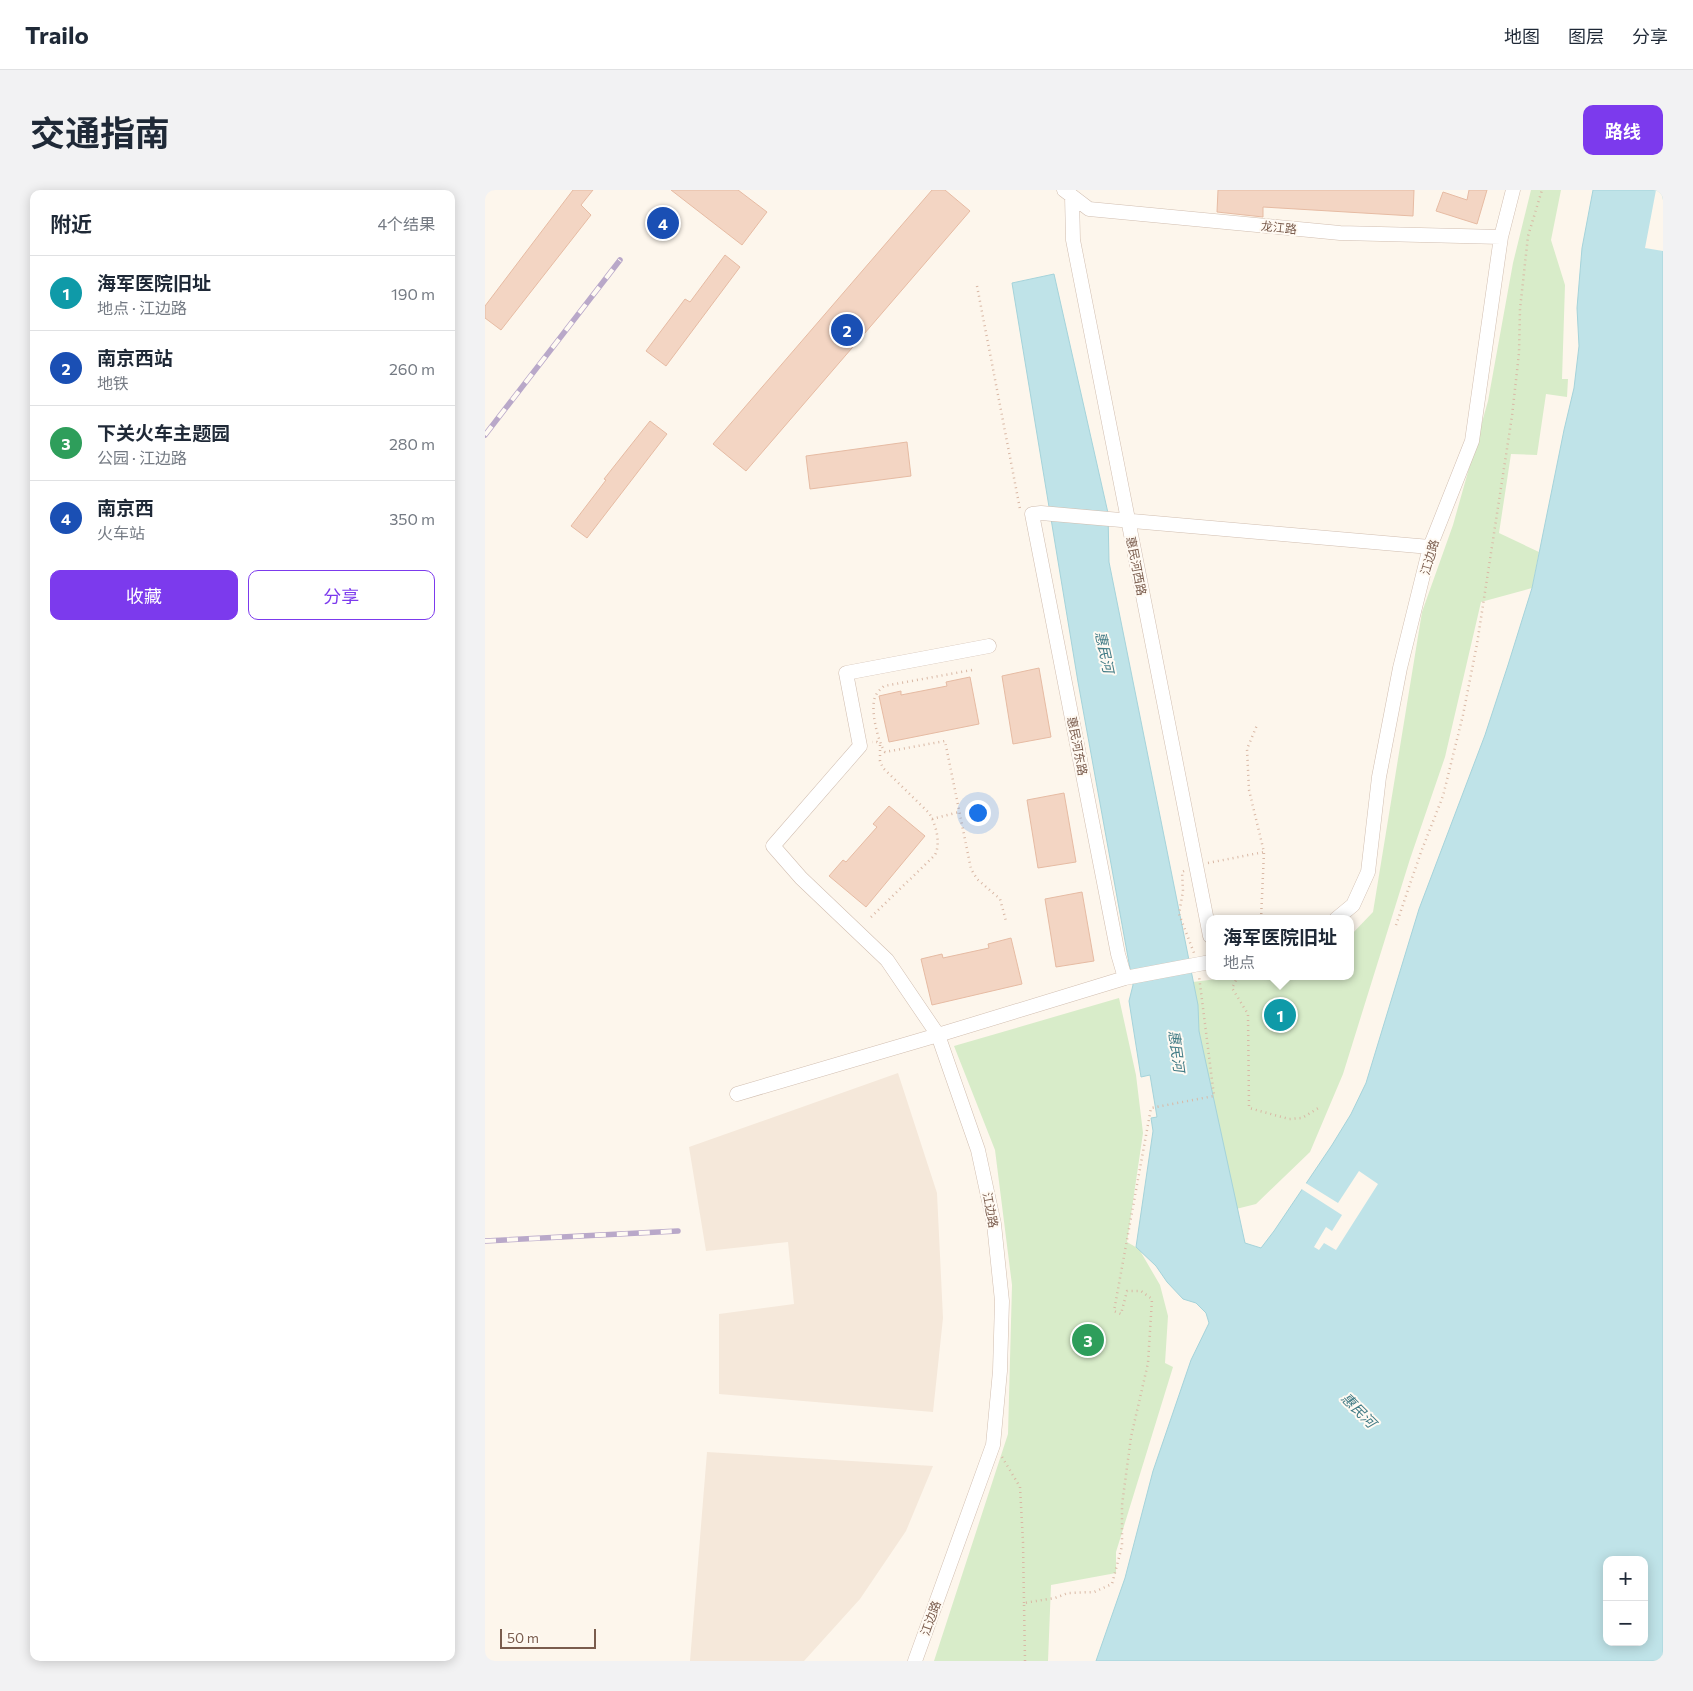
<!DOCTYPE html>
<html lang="zh">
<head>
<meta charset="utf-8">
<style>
	:root { --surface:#fff; --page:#f2f2f3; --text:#1f2937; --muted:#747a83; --line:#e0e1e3; --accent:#7c3aed }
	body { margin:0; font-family:Commissioner,"Noto Sans SC",sans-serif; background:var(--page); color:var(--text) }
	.controls { position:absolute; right:15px; bottom:15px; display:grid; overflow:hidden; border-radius:10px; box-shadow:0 2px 12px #0003 }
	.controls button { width:45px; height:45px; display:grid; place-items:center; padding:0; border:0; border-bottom:1px solid var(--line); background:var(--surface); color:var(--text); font:25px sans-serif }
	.scale { position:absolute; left:15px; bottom:12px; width:96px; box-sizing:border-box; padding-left:5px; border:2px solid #7a5c4d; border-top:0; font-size:14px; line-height:18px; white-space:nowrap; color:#7a5c4d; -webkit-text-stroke:4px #fffaf3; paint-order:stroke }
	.you { position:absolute; left:492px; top:622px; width:18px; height:18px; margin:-12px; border:4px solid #fff; border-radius:50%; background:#1a73e8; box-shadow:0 0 0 8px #1a73e833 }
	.badge { display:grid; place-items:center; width:32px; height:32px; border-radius:50%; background:var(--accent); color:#fff; font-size:16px; font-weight:700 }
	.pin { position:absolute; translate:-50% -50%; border:2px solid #fff; box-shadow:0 1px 5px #0006 }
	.popup { position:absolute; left:721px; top:725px; width:148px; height:65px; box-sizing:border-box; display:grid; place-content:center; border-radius:10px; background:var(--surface); filter:drop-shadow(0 1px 4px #0005); font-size:16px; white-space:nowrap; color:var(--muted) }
	.popup b { font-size:19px; color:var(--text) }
	.popup::after { content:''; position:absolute; left:50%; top:100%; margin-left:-10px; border:10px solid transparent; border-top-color:var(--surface) }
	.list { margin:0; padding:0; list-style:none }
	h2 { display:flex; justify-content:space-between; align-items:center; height:65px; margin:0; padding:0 20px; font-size:21px }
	h2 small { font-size:16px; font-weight:400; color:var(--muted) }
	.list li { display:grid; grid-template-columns:32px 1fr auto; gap:15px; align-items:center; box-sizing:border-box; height:75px; padding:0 20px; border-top:1px solid var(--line) }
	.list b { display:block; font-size:19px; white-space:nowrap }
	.list p { margin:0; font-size:16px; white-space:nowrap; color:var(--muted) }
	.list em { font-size:16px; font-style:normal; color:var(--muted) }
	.actions { display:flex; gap:10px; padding:15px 20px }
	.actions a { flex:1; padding:11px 0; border:1px solid var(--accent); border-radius:10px; text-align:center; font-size:18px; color:var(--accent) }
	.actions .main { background:var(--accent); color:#fff }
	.map { position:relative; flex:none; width:1178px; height:1471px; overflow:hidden; border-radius:10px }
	header { display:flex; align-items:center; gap:30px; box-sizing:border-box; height:70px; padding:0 25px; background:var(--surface); border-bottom:1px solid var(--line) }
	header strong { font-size:24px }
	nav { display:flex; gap:28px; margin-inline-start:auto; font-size:18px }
	.intro { display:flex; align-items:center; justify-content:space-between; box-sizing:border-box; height:120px; padding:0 30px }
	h1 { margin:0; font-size:35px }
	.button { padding:12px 22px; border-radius:10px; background:var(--accent); color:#fff; font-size:18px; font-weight:700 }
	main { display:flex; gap:30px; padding:0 30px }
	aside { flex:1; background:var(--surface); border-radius:10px; box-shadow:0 2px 12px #0003 }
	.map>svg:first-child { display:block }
</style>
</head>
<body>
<header>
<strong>Trailo</strong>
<nav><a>地图</a><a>图层</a><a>分享</a></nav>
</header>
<div class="intro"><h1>交通指南</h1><a class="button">路线</a></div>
<main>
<aside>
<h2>附近<small>4个结果</small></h2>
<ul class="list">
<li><span class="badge" style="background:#0f9aa8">1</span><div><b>海军医院旧址</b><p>地点 · 江边路</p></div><em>190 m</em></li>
<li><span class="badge" style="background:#1a4fb4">2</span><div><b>南京西站</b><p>地铁</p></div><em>260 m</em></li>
<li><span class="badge" style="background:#2e9e5b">3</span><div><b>下关火车主题园</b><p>公园 · 江边路</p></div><em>280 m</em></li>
<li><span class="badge" style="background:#1a4fb4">4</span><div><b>南京西</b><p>火车站</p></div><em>350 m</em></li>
</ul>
<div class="actions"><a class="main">收藏</a><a>分享</a></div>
</aside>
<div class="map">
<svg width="1178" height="1471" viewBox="0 0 1178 1471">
	<rect width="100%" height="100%" fill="#fdf6ec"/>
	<path fill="#f5e8da" d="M413 883 452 1003 458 1128 448 1222 234 1204V1124L309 1114 303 1052 221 1061 204 957Z
		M222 1262 448 1276 421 1341 375 1409 319 1471H205Z"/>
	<path fill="#d8ecc9" d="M1046 0H1076L1066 50 1080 95 1077 189H1083L1082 207 1061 204 1052 265 1026 264 1014 343 1054 362 1047 398 996 412 960 567 925 669 858 884 825 962 771 1014 751 1019 700 793 755 786H865V746L888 722 937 422 968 335 1003 211 1028 73Z
		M634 808 651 885 658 943 642 1052 654 1059 675 1095 683 1126 680 1173 688 1177 631 1362V1383L566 1395 563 1471H449L523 1244 527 1095 510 960 469 856Z"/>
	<path fill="#bfe3e8" stroke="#a5d3da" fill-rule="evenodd" d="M1108 0H1178V1471H611L640 1388 668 1281 706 1170 724 1133 721 1123 711 1113 698 1109 682 1092 671 1076 651 1057 668 941 666 928 672 927 665 885 656 887 644 811 648 795 593 492 527 93 569 84 623 323 624 372 713 815 714 841 760 1053 776 1058 789 1041 847 955 866 924 881 893 934 719 1000 545 1023 475 1047 398 1079 240 1089 198 1094 156 1092 118 1097 58ZM1122 1370H1159V1452H1122Z"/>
	<path fill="#fdf6ec" d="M1171 0H1178V61L1160 58Z
		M874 981 893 994 851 1060 839 1053 834 1060 829 1057 841 1037 847 1041 857 1025 815 998 819 992 853 1013Z"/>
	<path fill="#f3d5c3" stroke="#e6bba3" d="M88 0H108L96 15 106 25 16 140 0 128V116Z
		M186 0H253L282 22 257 55Z
		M447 0H460L485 21 261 281 228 254Z
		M733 0H929L928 26 778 17V27L732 22Z
		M984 0H1002L992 34 951 21 958 2 982 10Z
		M240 65 255 77 181 176 161 161 200 109 205 112Z
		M165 231 182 244 102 348 86 336 121 290 119 289Z
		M422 252 426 286 325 299 321 266Z
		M554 478 566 547 528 554 517 486Z
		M485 487 494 534 404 552 394 506 416 501V505L462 496 461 492Z
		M579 603 591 672 553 678 542 610Z
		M404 616 440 646 381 717 344 686 358 670 361 672 392 637 388 634Z
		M597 702 609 771 571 777 560 709Z
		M526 748 537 794 447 815 436 769 457 764 458 768 504 758 503 754Z"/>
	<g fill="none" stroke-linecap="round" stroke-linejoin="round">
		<defs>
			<path id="minor" d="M579 0 604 19 855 43 1016 47
				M587 6 588 50 725 746
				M851 729 868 715 883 682 894 587 915 478 945 357 987 251 1016 47 1028 0
				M640 788 633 764 547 324 556 323 945 357
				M252 904 453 845 402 770 316 688 288 656 375 556 361 483 504 456
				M430 1471 508 1255 515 1181 517 1111 509 1034 493 960 453 845 640 788 725 772"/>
		</defs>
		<use href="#minor" stroke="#d1beb0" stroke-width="15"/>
		<path stroke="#d9b8a5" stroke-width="2.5" stroke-dasharray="1 4" stroke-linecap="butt" d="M492 96 535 319
			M487 480 399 496C396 499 393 501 391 505 384 517 393 552 400 562L460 551 486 679 492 689 515 709 521 731
			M447 629 474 622
			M723 673 779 662 764 600 762 559 772 535
			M699 681 697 682 698 701 694 724 709 763
			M386 727 450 665C456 653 451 634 444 623L398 578 395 571V555L392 552H387
			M776 729 779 662
			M911 735 936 662 958 606 978 525 992 454 1027 226 1034 163 1035 119 1043 46 1057 0
			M753 786 747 798 763 824 764 918 804 929 817 928 835 917
			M517 1267 535 1297 538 1352 539 1413
			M540 1471 539 1413 570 1408 583 1403 609 1402 627 1394 637 1356V1315L646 1247 663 1173 667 1109 656 1101H642L636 1124 629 1121 666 918 729 906 714 786"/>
		<use href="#minor" stroke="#fff" stroke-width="14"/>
		<defs>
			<path id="rail" d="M0 245 135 70
				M0 1051 193 1041"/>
		</defs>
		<use href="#rail" stroke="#b9a8c9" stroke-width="5.5"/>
		<use href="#rail" stroke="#fffaf3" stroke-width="4" stroke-dasharray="11" stroke-linecap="butt"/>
	</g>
	<g text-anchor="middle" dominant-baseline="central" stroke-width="4" stroke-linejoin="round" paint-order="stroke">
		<g font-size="12" fill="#7a5c4d" stroke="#fffaf3">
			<text transform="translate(794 37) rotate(6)">龙江路</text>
			<text transform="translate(944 367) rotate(-74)">江边路</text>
			<text transform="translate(652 376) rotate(79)">惠民河西路</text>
			<text transform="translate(593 556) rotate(79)">惠民河东路</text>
			<text transform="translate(506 1020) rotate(79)">江边路</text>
			<text transform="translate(445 1428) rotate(-70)">江边路</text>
		</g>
		<g font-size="14" font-style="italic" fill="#437c86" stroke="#fffaf3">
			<text transform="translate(620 462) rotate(78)">惠民河</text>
			<text transform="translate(692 861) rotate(82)">惠民河</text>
			<text transform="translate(874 1220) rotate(45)">惠民河</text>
		</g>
	</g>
</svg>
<div class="controls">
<button>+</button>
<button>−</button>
</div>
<div class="scale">50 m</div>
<div class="you"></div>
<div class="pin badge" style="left:795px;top:825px;background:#0f9aa8">1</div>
<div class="popup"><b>海军医院旧址</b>地点</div>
<div class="pin badge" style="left:362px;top:140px;background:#1a4fb4">2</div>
<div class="pin badge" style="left:603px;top:1150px;background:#2e9e5b">3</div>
<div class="pin badge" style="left:178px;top:33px;background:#1a4fb4">4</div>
</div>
</main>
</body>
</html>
